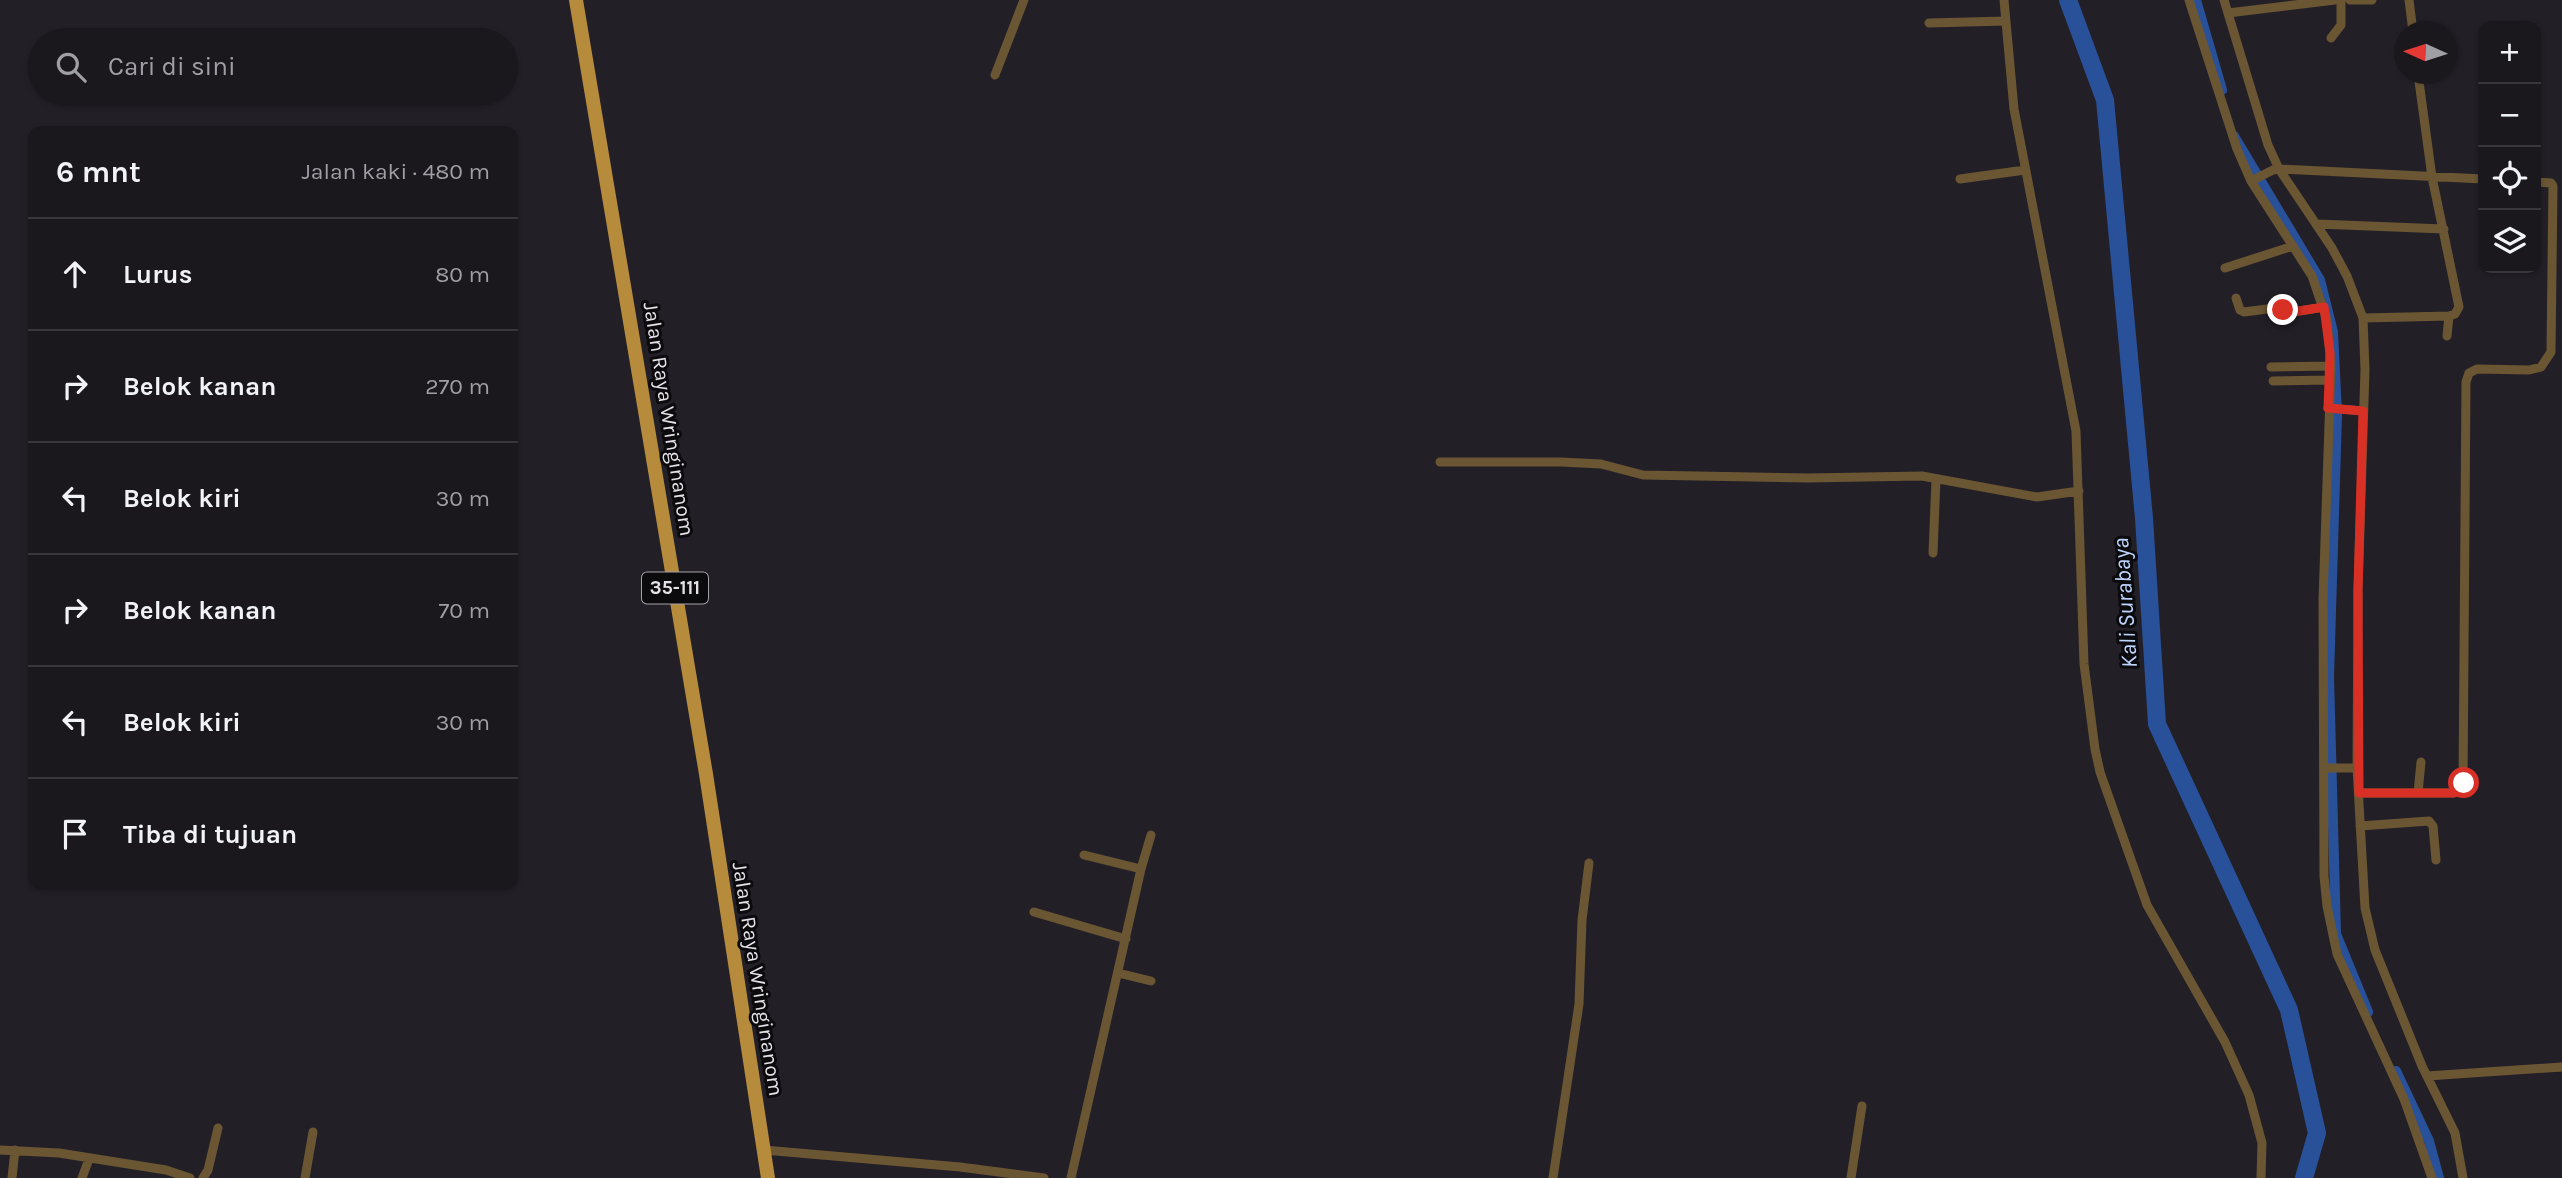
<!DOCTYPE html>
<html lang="id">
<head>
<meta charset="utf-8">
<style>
	:root { --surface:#1a171d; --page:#27242a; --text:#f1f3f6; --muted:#9f9fa4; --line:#38363b }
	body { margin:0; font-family:Karla,sans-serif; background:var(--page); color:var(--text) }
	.controls { position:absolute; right:21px; top:21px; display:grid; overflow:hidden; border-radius:14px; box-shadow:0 2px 5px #0004 }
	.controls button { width:63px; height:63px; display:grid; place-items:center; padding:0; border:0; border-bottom:2px solid var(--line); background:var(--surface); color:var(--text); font:35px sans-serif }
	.compass { position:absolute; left:2394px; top:21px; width:63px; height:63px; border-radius:50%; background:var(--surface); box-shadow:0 2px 5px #0004; rotate:273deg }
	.stop { position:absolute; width:21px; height:21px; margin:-16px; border:5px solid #d93025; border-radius:50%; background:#fff }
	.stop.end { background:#d93025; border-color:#fff; box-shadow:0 2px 7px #0008 }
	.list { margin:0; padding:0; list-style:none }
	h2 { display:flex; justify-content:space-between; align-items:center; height:91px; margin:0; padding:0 28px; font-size:30px }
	h2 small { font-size:23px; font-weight:400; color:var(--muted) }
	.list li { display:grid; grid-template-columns:46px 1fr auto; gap:21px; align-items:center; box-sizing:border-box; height:112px; padding:0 28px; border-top:2px solid var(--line) }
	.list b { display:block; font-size:26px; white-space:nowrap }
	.list em { font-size:23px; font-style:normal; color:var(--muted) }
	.icon { flex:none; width:38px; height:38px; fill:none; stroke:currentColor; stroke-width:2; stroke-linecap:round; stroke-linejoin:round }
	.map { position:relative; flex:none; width:2562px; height:1178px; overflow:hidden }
	.search { position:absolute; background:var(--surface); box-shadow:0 2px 5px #0004; left:28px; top:28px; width:490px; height:77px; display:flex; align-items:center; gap:18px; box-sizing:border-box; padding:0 24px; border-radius:38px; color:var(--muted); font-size:26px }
	.panel { position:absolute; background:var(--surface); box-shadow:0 2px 5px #0004; left:28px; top:126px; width:490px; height:763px; border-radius:14px }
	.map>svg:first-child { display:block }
</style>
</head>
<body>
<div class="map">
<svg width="2562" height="1178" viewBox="0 0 2562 1178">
	<rect width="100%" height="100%" fill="#231f27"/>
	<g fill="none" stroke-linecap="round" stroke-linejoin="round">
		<path stroke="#29519a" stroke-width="10" d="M2196 0 2222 90
			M2234 136 2320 280 2333 332 2337 415 2329 677 2336 934 2368 1012
			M2396 1071 2429 1141 2439 1178"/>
		<path stroke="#29519a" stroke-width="18" d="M2068 0 2105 100 2144 518 2157 724 2289 1010 2317 1133 2304 1178"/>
		<path stroke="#6b5633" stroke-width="9" d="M2004 0 2014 109 2076 431 2084 664 2095 749 2100 772 2147 905 2225 1042 2249 1095 2262 1143 2261 1178
			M2189 0 2237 149 2251 181 2312 276 2327 320 2331 366 2323 600 2324 876 2327 906 2337 954 2404 1099 2432 1178
			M2224 0 2268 145 2279 169 2332 248 2347 276 2363 318 2365 370 2358 590 2357 768 2365 908 2375 950 2422 1066 2455 1133 2463 1178
			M2350 0H2372
			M2409 0 2413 32
			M2228 13 2335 0
			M1929 23 2006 21
			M2331 38 2341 25V0
			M995 75 1024 0
			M1960 179 2025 170
			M2251 181 2273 170 2279 169 2483 179
			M2318 224 2444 229
			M2225 268 2293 246
			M2236 298 2240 310 2244 312 2275 308 2293 312 2324 307
			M2363 318 2449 316 2455 314 2459 307 2432 177 2418 74
			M2447 336 2449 316
			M2271 367 2331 366
			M2273 381 2330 380
			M2328 408 2363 411
			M1440 462H1561L1601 464 1643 475 1808 478 1922 476 2037 497 2079 491
			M1933 553 1936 479
			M2324 768H2357
			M2359 793H2454L2463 787 2466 382 2469 373 2477 369 2529 370 2541 367 2551 352 2553 186 2551 183 2536 182
			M2418 793 2421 762
			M2360 826 2429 821 2433 826 2436 860
			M1084 855 1141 869
			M1034 912 1126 939
			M1118 973 1151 981
			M2427 1076 2562 1067
			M0 1150 59 1153 166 1170 190 1178
			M764 1150 960 1167 1044 1178
			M12 1178 15 1150
			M82 1178 89 1159
			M203 1178 208 1170 218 1128
			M305 1178 313 1132
			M1071 1178 1141 869 1151 835
			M1553 1178 1579 1004 1582 920 1589 863
			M1851 1178 1862 1106"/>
		<path stroke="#b68b3c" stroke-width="14" d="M576 0 706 774 768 1178"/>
	</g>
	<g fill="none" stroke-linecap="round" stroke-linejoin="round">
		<path stroke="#d93025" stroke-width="9" d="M2283 310 2293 312 2324 307 2330 353 2328 408 2363 411 2358 590 2359 793H2454L2462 789 2464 783"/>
	</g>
	<g text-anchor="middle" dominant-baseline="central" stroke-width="6" stroke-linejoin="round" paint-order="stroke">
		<rect fill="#0b0a0d" stroke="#a4a1a6" stroke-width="2" x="642" y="572.5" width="66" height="31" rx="5"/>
		<g font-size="19" font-weight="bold" fill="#e5e2e7">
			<text x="675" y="588">35-111</text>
		</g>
		<g font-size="21" fill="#e5e2e7" stroke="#0b0a0d">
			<text transform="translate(669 419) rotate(81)">Jalan Raya Wringinanom</text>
			<text transform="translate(758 979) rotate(81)">Jalan Raya Wringinanom</text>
		</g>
		<g font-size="23" font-style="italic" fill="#bdd5fe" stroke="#0b0a0d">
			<text transform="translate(2125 603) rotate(-94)">Kali Surabaya</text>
		</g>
	</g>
</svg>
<div class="controls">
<button>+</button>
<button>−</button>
<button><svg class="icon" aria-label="locate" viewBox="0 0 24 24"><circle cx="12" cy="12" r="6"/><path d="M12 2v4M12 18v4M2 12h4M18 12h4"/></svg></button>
<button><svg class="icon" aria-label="layers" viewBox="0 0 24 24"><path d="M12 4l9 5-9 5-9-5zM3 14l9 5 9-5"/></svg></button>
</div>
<svg class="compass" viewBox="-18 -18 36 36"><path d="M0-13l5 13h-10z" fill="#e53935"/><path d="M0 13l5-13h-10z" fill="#9f9fa4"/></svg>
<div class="stop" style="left:2464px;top:783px"></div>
<div class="stop end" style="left:2283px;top:310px"></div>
<div class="search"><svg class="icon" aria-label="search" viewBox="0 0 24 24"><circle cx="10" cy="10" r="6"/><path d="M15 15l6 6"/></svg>Cari di sini</div>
<section class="panel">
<h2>6 mnt<small>Jalan kaki · 480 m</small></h2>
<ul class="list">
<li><svg class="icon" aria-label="ahead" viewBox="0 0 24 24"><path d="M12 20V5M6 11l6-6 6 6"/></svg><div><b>Lurus</b></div><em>80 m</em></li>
<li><svg class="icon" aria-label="right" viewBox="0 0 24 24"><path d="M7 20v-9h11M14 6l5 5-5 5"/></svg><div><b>Belok kanan</b></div><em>270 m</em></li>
<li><svg class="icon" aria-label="left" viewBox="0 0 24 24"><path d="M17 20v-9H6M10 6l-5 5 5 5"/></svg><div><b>Belok kiri</b></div><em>30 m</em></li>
<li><svg class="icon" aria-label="right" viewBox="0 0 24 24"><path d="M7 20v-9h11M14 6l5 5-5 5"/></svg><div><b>Belok kanan</b></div><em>70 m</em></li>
<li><svg class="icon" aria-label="left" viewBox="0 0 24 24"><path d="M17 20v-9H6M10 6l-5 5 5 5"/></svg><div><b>Belok kiri</b></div><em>30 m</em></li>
<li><svg class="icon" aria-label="arrive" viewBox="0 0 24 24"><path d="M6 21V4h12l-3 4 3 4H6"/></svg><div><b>Tiba di tujuan</b></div></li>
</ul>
</section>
</div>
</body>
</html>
